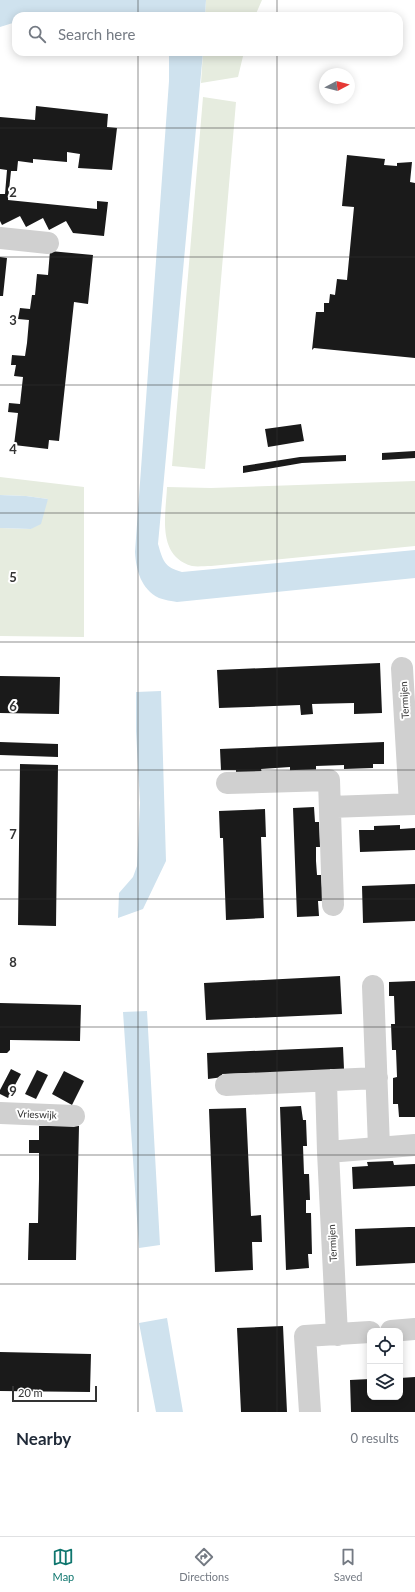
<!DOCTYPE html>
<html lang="en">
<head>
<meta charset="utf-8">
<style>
	:root { --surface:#fff; --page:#f2f2f3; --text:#1f2937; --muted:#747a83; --line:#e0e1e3; --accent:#0f766e }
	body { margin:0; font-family:Lato,sans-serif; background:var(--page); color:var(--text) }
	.controls { position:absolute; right:12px; bottom:12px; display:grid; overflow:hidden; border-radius:8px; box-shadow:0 2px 10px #0003 }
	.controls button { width:36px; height:36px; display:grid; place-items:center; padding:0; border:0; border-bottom:1px solid var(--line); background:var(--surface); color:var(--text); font:20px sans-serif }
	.compass { position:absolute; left:319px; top:68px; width:36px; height:36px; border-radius:50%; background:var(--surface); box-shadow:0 2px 10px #0003; rotate:83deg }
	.scale { position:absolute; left:12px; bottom:10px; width:85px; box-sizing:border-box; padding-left:4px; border:2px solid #333; border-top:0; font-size:11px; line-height:14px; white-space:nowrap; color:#333; -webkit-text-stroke:3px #fff; paint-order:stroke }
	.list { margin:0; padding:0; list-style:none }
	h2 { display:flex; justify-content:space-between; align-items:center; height:52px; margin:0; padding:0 16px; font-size:17px }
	h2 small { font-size:13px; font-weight:400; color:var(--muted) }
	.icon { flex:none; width:22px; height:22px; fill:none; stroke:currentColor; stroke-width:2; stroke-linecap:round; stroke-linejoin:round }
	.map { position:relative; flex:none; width:415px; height:1412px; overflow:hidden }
	.search { position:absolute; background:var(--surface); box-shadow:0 2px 10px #0003; left:12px; right:12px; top:12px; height:44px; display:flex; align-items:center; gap:10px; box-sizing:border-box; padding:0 14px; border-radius:12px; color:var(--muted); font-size:15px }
	.sheet { height:124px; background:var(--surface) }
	nav { display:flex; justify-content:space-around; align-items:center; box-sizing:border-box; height:56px; border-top:1px solid var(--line); background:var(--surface); font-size:11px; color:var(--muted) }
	nav a { display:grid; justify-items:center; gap:2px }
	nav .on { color:var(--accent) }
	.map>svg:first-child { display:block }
</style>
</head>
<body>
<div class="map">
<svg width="415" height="1412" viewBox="0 0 415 1412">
	<rect width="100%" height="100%" fill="#fff"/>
	<path fill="#e6ecdf" d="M206 0H262L255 16H205Z
		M203 52H244L238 77 201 83Z
		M203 97 236 102 205 469 172 466Z
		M0 477 84 487V637L0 636V528L31 529 48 499 26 496 0 495Z
		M415 481V546L211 566C205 566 197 567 192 566 156 556 166 514 167 487L211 488Z"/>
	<path fill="#cfe2ee" d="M0 0H206L205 16H102L77 13 57 16H16V22L0 27Z
		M169 52H203L158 544C163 561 164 567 182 572L415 550V578L177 602C172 601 164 600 159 598 141 589 136 570 135 552L169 81Z
		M0 495 26 496 48 499 41 524 31 529 0 528Z
		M161 691 166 861 143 909 118 918 119 893 133 877 137 866 140 803 136 731V692Z
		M147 1011 160 1245 139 1248 123 1012Z
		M167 1318 183 1412H156L139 1323Z"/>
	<path fill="#1a1a1a" d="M36 106 108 114 107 127 117 128 112 170 78 168 80 154 67 152V162L33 159V163L18 161 17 171H11L8 200 97 209V201L108 202 104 236 73 233 66 221 49 230 43 218 26 227 20 216 2 225 0 221V194H5L7 170 0 169V117L35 120Z
		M347 155 385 159 384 165 397 166V163L412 162 410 182 415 183V358L314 348 312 350 316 312H324V303H329L330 294 335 295 337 279 347 280 354 207 342 206Z
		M50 251 93 255 88 304 74 302 59 441 49 440 48 449 14 445 18 413 8 412 9 403 20 404 23 377 14 376 16 365H11L12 355 25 356 27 343 29 320 18 319 20 308 30 309 32 295H35L37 274 48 275Z
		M0 257 7 258 3 296H0Z
		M301 424 304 441 268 447 265 429Z
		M415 451V458L382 460V453Z
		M346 455V461L302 463 243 473V466L300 457Z
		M380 663 382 713 354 714V703L312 704 313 714 301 715 300 705 219 708 217 670Z
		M0 676 60 677 59 714 0 713Z
		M0 742 58 744V757L0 755Z
		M384 742V764H373V768L344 769V765L316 766V770L290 771V767L261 769 262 773 236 774V770H221L220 749Z
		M20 764 58 765 56 926 18 925Z
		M314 807 315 822H319L320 847H316V861L317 875H321L323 901H318L319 916 297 917 293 808Z
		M265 809 266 837H261L264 918 226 920 223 838H220L219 811Z
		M400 825V829L415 828V850L360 852 359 830H374V826Z
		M415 884V921L363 923 362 886Z
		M340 976 342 1014 206 1020 204 983Z
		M415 981V1117H399L398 1104H393V1078L397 1077 396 1050H392L391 1024H395L394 996H389V982Z
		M0 1003 81 1005 80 1041 10 1040V1050L7 1053H0Z
		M343 1047 344 1069H330V1073L251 1077 250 1073 222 1074 223 1077 208 1079 207 1053Z
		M11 1069 21 1074 8 1098 0 1094V1090Z
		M37 1070 48 1075 36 1099 25 1094Z
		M64 1071 84 1081 72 1105 52 1094Z
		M301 1106 303 1120H306L307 1146H303L304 1174H309L310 1200H306V1213H311L312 1254H308L309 1268 286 1270 280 1107Z
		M246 1108 251 1216 261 1215 262 1242H252L253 1270 215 1272 209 1109Z
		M39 1126H79L76 1260H28L29 1223H38L39 1179V1153H29V1140H39Z
		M393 1161 394 1165 415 1164V1186L353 1189 352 1167 368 1166 367 1162Z
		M409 1227H415V1263L356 1266 355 1229Z
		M283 1326 287 1412H241L237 1328Z
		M0 1352 91 1354 90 1392 0 1391Z
		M415 1377V1412H351L350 1380 370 1379V1397H400V1378Z"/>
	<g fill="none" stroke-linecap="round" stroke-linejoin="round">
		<path stroke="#d0d0d0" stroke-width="22" d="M0 238 48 243
			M402 668 410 804
			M227 783 329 780 333 905
			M330 807 415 804
			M373 986 379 1147
			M326 1081 328 1152 337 1335
			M226 1085 377 1078
			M0 1113 74 1116
			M328 1152 415 1145
			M391 1331 415 1329
			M310 1412 305 1336 370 1332"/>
	</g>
	<path fill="none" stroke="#333" stroke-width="1" stroke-opacity="0.55" d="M138 0V16M277 0V16M138 52V1412M277 52V1412M0 128H415M0 257H415M0 385H415M0 513H415M0 642H415M0 770H415M0 899H415M0 1027H415M0 1155H415M0 1284H415"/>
	<g text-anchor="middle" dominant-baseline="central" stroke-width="4" stroke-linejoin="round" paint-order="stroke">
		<g font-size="10" fill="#333" stroke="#fff">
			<text transform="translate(404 700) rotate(-93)">Termijen</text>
			<text transform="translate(37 1114) rotate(2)">Vrieswijk</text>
			<text transform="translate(332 1243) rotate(-93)">Termijen</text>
		</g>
	</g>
	<g font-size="13" text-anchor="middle" font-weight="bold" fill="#333" stroke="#fff" stroke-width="4" stroke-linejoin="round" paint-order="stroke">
		<text x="13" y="197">2</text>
		<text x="13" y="325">3</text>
		<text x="13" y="454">4</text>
		<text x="13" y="582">5</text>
		<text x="13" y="711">6</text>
		<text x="13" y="839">7</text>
		<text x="13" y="967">8</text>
		<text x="13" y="1096">9</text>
	</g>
</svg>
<div class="controls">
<button><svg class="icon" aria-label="locate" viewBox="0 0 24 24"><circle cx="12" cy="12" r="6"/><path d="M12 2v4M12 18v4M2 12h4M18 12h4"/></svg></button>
<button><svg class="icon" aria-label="layers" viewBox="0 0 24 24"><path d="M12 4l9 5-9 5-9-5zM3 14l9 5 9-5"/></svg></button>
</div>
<svg class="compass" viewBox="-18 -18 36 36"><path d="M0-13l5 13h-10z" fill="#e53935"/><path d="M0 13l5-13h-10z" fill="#747a83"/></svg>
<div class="scale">20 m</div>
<div class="search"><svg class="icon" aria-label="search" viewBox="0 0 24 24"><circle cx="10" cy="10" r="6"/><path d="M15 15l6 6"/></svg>Search here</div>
</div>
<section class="sheet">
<h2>Nearby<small>0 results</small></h2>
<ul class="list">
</ul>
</section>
<nav>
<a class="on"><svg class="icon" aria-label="map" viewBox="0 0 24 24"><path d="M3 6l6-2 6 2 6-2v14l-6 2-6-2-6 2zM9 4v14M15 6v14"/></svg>Map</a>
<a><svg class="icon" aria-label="directions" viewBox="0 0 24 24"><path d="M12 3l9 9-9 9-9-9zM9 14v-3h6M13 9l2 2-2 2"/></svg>Directions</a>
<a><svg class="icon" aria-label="saved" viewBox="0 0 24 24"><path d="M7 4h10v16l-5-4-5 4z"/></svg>Saved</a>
</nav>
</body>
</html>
